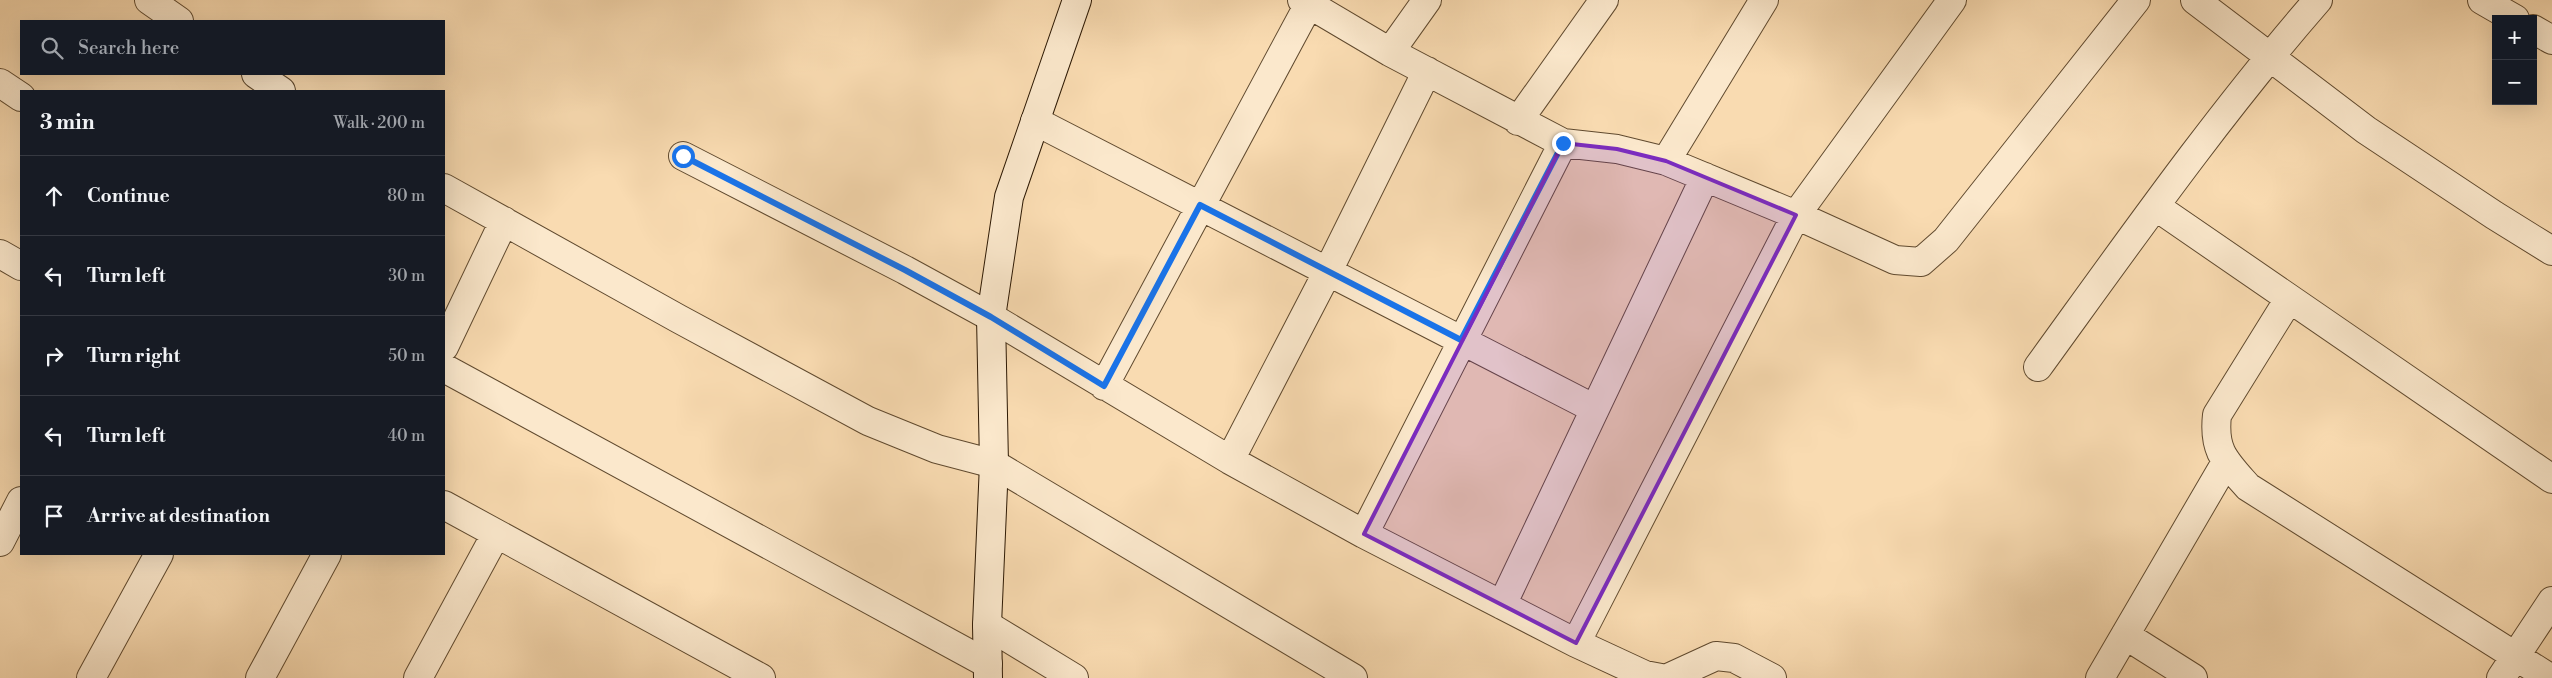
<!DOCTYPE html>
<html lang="en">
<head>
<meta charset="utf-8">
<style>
	:root { --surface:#171b24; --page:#20242c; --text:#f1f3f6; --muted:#9ea1a6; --line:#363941 }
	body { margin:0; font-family:"Libre Bodoni",serif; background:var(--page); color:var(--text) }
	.controls { position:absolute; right:15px; top:15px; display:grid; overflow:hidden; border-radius:0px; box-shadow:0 5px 20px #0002 }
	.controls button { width:45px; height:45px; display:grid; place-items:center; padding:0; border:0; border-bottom:1px solid var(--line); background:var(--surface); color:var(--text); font:25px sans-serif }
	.stop { position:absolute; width:15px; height:15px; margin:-11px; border:4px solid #1a73e8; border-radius:50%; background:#fff }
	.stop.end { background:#1a73e8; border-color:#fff; box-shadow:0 1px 5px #0008 }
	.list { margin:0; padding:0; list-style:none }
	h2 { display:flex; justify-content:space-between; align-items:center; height:65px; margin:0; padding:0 20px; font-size:21px }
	h2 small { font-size:16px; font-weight:400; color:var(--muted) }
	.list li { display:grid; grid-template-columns:32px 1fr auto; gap:15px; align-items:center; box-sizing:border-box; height:80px; padding:0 20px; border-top:1px solid var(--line) }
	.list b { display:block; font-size:19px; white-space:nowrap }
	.list em { font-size:16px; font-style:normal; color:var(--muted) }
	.icon { flex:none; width:28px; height:28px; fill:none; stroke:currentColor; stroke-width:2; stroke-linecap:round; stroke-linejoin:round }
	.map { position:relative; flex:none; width:2552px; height:678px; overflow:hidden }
	.search { position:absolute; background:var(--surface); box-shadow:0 5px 20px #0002; left:20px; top:20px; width:425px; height:55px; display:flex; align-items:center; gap:12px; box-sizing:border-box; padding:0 18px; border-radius:0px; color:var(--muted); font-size:19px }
	.panel { position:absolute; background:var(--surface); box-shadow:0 5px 20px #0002; left:20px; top:90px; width:425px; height:465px; border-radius:0px }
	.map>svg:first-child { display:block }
</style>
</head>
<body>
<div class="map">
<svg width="2552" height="678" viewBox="0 0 2552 678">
	<rect width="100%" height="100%" fill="#f9dbb1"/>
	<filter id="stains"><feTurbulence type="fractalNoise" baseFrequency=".004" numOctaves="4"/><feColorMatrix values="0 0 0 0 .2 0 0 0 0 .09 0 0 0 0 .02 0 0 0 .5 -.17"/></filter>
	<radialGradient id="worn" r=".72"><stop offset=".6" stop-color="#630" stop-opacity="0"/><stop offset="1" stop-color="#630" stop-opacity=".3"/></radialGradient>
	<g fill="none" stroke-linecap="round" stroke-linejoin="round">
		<defs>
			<path id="street" d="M149 0 179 21
				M1302 0 1390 52 1563 143 1617 149 1666 161 1796 215 1895 260 1921 262 1946 240 2136 0
				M2195 0 2366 130 2494 215 2552 251
				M2482 0 2515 19
				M2533 29 2552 40
				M1390 52 1427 0
				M256 74 281 91
				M0 83 21 97
				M1035 121 1595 409
				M1518 121 1604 0
				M683 156 905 270 991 317 1230 460 1364 534 1576 643 1645 675 1661 678
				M1666 161 1764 0
				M444 188 679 319 868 421 937 449 994 464 1353 678
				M2155 206 2552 479
				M0 254 21 266
				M2289 299 2217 415C2213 451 2225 461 2248 487L2550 678
				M444 347 504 221
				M2038 367C2128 243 2217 116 2318 0
				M444 368 988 664
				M1104 386 1309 4
				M1230 460 1328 271 1427 71
				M444 505 761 678
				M1364 534 1563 143
				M0 542 21 501
				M1502 605 1705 177
				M987 625 1074 678
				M2125 635 2193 678
				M1576 643 1796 215 1952 0
				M91 678 159 554
				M260 678 327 554
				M418 678 496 534
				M1668 678 1716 656 1734 658 1772 678
				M2100 678 2226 462
				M2501 678 2552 601"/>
			<path id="secondary" d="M988 678 987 625 994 464 991 317 1009 197 1077 0"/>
		</defs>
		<use href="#street" stroke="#604a2f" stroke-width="30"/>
		<use href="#secondary" stroke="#2d1904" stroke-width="30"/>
		<use href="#street" stroke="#fbe8cc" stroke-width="28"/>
		<use href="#secondary" stroke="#fbe8cc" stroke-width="28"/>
	</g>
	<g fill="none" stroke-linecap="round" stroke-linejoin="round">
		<path stroke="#1a73e8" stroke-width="6" d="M683 156 905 270 991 317 1104 386 1200 205 1461 340 1563 143"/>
	</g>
	<path fill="#7b2cbf" fill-opacity="0.2" stroke="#7b2cbf" stroke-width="4" stroke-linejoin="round" d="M1563 143 1617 149 1666 161 1796 215 1576 643 1364 534Z"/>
	<rect width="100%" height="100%" filter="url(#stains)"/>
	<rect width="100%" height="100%" fill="url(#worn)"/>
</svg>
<div class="controls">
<button>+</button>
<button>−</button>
</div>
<div class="stop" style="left:683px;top:156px"></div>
<div class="stop end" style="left:1563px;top:143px"></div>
<div class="search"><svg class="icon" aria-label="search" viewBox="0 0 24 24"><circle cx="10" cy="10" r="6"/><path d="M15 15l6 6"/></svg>Search here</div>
<section class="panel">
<h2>3 min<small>Walk · 200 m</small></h2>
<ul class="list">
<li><svg class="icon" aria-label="ahead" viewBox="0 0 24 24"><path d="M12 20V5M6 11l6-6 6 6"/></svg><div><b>Continue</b></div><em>80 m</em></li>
<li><svg class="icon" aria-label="left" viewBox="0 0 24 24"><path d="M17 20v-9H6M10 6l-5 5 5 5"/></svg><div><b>Turn left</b></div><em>30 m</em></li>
<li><svg class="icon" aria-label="right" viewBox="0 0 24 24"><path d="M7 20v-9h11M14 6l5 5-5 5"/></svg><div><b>Turn right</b></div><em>50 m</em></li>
<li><svg class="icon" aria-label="left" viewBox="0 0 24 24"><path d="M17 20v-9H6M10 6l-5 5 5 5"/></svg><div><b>Turn left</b></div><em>40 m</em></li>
<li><svg class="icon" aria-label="arrive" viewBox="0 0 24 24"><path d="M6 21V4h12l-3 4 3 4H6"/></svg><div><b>Arrive at destination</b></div></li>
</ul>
</section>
</div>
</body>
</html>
